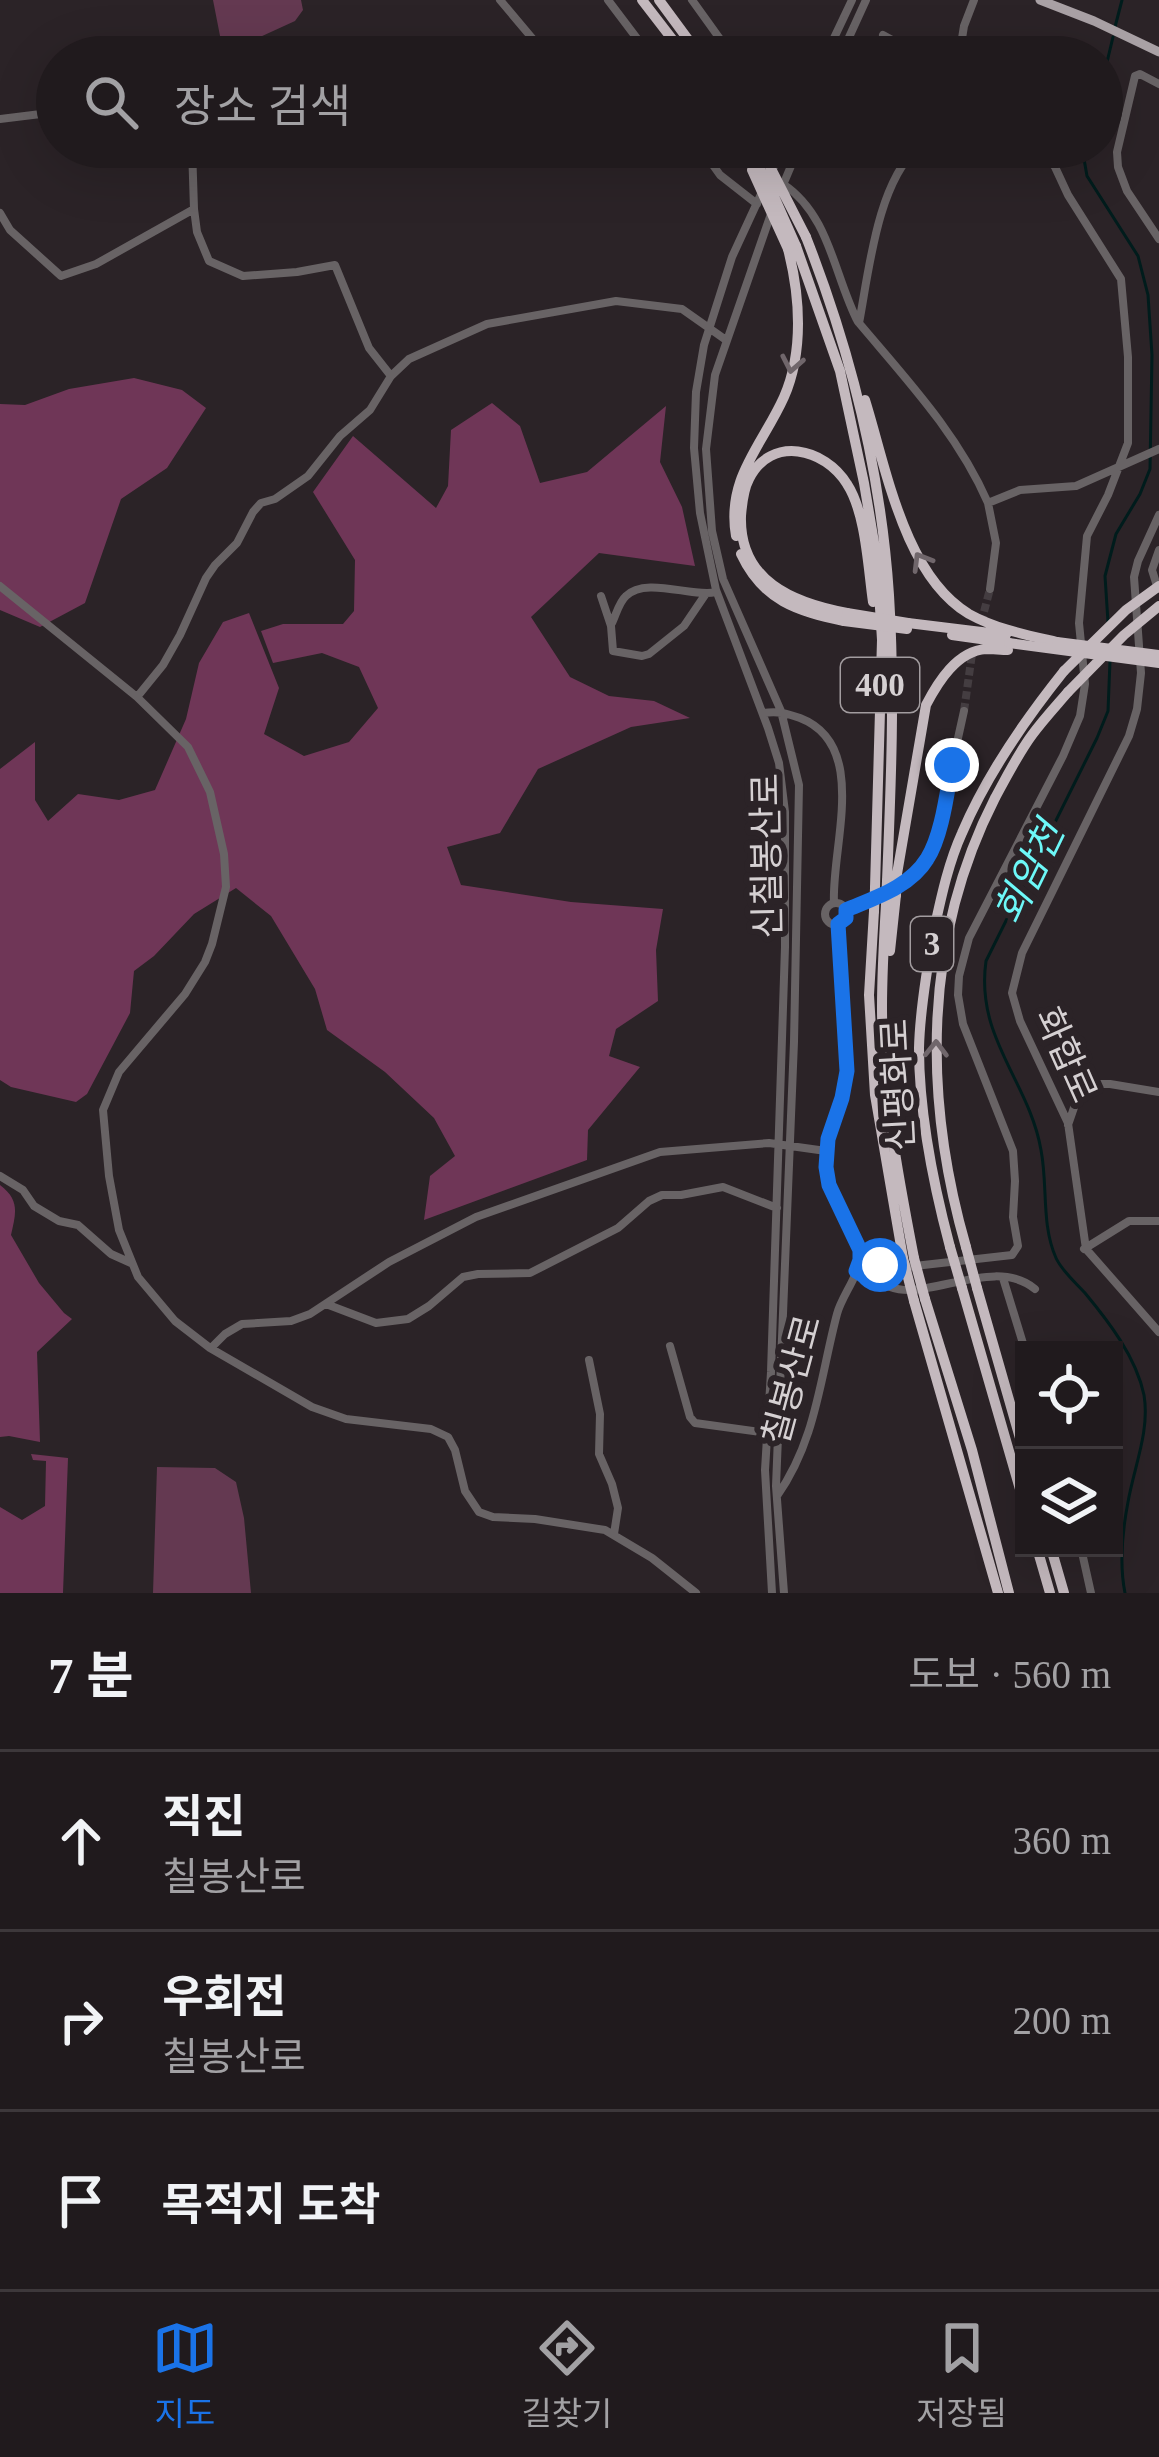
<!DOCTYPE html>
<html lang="ko">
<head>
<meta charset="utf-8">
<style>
	:root { --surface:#201a1d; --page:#282326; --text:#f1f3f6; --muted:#a2a1a4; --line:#3d383b; --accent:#1a73e8 }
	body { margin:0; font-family:"Times New Roman","Noto Sans KR",serif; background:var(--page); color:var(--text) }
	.controls { position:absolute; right:36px; bottom:36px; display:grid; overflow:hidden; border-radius:0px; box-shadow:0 12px 48px #0002 }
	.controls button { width:108px; height:108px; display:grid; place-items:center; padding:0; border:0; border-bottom:3px solid var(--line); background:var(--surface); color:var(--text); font:60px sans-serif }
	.stop { position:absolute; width:36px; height:36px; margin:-27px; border:9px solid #1a73e8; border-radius:50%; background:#fff }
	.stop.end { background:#1a73e8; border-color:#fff; box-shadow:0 3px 12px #0008 }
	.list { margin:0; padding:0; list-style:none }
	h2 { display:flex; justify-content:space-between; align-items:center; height:156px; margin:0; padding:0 48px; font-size:51px }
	h2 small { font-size:39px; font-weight:400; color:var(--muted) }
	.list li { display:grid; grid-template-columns:78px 1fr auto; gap:36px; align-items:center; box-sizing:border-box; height:180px; padding:0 48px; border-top:3px solid var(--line) }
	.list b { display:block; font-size:45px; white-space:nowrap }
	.list p { margin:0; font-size:39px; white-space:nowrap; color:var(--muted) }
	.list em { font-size:39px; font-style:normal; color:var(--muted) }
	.icon { flex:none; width:66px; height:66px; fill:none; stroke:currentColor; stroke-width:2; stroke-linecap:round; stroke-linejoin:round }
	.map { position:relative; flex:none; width:1159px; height:1593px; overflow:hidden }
	.search { position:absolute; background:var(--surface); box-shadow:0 12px 48px #0002; left:36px; right:36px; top:36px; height:132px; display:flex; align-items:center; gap:30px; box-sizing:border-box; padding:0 42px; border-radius:66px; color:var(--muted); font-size:45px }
	.sheet { height:696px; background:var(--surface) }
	nav { display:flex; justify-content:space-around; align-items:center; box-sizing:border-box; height:168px; border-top:3px solid var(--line); background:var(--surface); font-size:33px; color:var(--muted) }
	nav a { display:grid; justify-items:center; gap:6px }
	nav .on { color:var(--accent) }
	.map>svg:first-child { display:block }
</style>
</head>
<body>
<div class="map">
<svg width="1159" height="1593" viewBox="0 0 1159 1593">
	<rect width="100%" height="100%" fill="#2b2327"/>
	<path fill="#643951" d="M213 0H301L303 10 295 21 227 52 221 41Z
		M157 1467 215 1468 236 1482 244 1518 251 1593H153Z"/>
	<path fill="#6f3657" d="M134 378 182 390 206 408 167 468 121 499 85 603 40 627 0 610V404L25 405 69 389Z
		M492 403 520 426 540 483 587 472 666 406 660 462 682 507 695 566 599 553 531 617 570 677 609 696 654 701 690 718 631 727 538 769 500 833 447 847 461 885 571 902 663 909 656 950 658 1001 616 1029 609 1056 640 1067 588 1130 587 1160 424 1220 430 1176 455 1156 434 1118 385 1072 327 1030 315 989 271 916 236 888 194 914 154 956 134 971 130 1013 87 1094 76 1102 11 1087 0 1080V769L35 742V800L48 821 78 794 119 800 155 790 186 719 199 663 223 622 249 613 279 688 264 734 304 756 349 742 378 708 359 667 322 653 273 663 261 631 283 624H343L354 611 355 560 313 492 353 436 436 508 448 486 451 430Z
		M0 1185C20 1200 16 1213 11 1235L39 1283 64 1313 72 1319 37 1352 40 1442 9 1436 0 1437Z
		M31 1454 68 1458 63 1593H0V1507L22 1520 45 1506 46 1461 33 1460Z"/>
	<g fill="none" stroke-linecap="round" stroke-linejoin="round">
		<path stroke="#001c1c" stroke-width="3" d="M1115 27 1122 0
			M1102 83 1113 37
			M1086 147 1084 159 1087 176 1138 256 1148 295 1152 355 1150 469 1140 494 1116 534 1105 576 1108 622
			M1110 661 1108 711 1097 738 986 961C975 1038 1029 1081 1041 1150 1048 1186 1041 1224 1056 1258 1062 1271 1075 1282 1085 1293 1109 1322 1136 1357 1144 1395 1150 1431 1134 1467 1128 1502 1122 1533 1119 1563 1125 1593"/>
		<path stroke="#443d41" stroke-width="8" stroke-dasharray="8 4" stroke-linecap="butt" d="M981 623 990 589
			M964 711 972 654"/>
		<path stroke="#686365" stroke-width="8" d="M500 0 548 57
			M608 0 651 57
			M692 0 733 57
			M883 35 923 57
			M825 57 852 0
			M840 57 866 0
			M959 57 964 26 974 0
			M1159 84 1140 74 1135 76 1117 152 1118 167 1127 191 1159 239
			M0 119 57 112
			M700 147 720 175 757 204
			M918 147C877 184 869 271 859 323 907 380 958 434 988 503L1020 490 1076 486 1159 449
			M771 173 783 147
			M783 184C830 215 834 276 858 322
			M762 192 732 257 704 345 696 392 694 448 700 513 716 590 768 728 779 763 785 812V947L771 1372 765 1470 772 1593
			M780 192 799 147
			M194 209 197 232 209 261 243 276 297 272 335 265 369 348 391 376
			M772 211 715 375 706 449 712 531 723 579 781 711 799 785 794 1042 776 1486 784 1593
			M0 213 10 230 61 276 96 264 194 209 192 147
			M988 503 996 543 990 589
			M1159 515 1138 561 1134 577 1141 673 1137 709 1129 736 1022 953 1012 993 1020 1021 1068 1123 1086 1249 1159 1332
			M0 586 137 697 188 747 210 792 224 854 226 887 212 944 205 962 185 994 119 1072 103 1110 109 1176 119 1230 138 1277 175 1321 210 1348 312 1407 346 1419 431 1429 448 1437 455 1450 465 1491 479 1512 493 1517 535 1519 605 1530 652 1558 696 1593
			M1158 589 1152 570 1159 550
			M601 596 611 626 613 651 642 656 649 654 684 626 705 595
			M612 623C616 615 619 602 626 596 646 576 693 598 716 592
			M137 697 163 665 180 635 206 578 215 565 237 543 253 512 261 503 275 499 308 476 340 436 370 410 391 376 409 359 487 324 616 301 682 309 726 340
			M763 713C778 711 786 713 800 718 870 745 831 847 834 903
			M895 888 927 860 935 842 964 711
			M825 914a11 11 0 1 1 22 0a11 11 0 1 1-22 0Z
			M846 911 877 897
			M1068 1125 1078 1096 1087 1084H1110L1159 1092
			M0 1176 23 1190 34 1206 59 1221 78 1225 111 1254 131 1263
			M1084 1249 1129 1221H1159
			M864 1276C879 1283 895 1291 911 1290 950 1288 1002 1261 1035 1289
			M866 1277 872 1265 897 1268 1012 1255 1018 1246 1013 1217 1015 1181 1013 1151 963 1024 958 995 959 976 969 938 1063 756 1080 716 1085 684 1079 623 1087 536 1108 495 1128 443V357L1121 279 1068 195 1055 167 1039 147
			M1003 1278 1025 1350
			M326 1304 376 1323 408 1319 429 1306 463 1277 478 1274 530 1273 618 1228 649 1201 662 1195H681L723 1187 777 1208
			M670 1346 690 1417 695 1423 767 1433
			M211 1348 225 1334 242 1324 291 1321 310 1314 389 1262 476 1217 660 1152 769 1143 826 1151
			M589 1360 600 1414 599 1454 612 1484 618 1508 614 1534
			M777 1496C816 1441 820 1378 837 1314 842 1295 860 1275 860 1255 859 1224 825 1197 826 1161 827 1129 845 1102 847 1071 850 1027 840 970 838 924
			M1081 1548 1091 1593"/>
		<path stroke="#a9a1a5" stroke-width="9" d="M1040 0 1094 21 1159 52"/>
		<path stroke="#c4b9be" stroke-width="10" d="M642 0 686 57
			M659 0 701 57
			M740 147 743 151
			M806 237C851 352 881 472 889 595 895 690 891 785 887 881
			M796 246 840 371 864 483 877 560 882 640 875 888
			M865 400C886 467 904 575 969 614 996 629 1027 635 1057 642
			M736 536C726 478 762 446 784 397 804 351 800 296 788 249
			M741 554C763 601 797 611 844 621
			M847 613C793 603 739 581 741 516 742 504 743 490 749 479 771 435 825 448 847 484 866 513 868 568 873 602
			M908 623 1006 635
			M952 635 1009 643
			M897 874 926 705C938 682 957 651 986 649 993 649 1001 650 1008 650
			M886 904C884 938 882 973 882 1007 882 1091 898 1175 914 1258
			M874 911 869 995 875 1095 903 1258
			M890 951 896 895
			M950 1247C933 1183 919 1115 919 1048 920 1009 927 968 934 930 941 898 948 864 962 833 987 774 1024 721 1064 671
			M966 1247C923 1097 923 939 995 798 1007 776 1018 754 1032 735 1043 720 1056 706 1068 692
			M962 1288 1024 1503
			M977 1288 1024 1452
			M925 1299 972 1450 1009 1593
			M914 1301 998 1593
			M1037 1548 1050 1593
			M1051 1548 1064 1593"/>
		<path stroke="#c4b9be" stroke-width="10" d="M747 147 769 185 796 246
			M760 147 806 237
			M752 170 788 249
			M847 613 908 623
			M844 621 907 629
			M1057 642 1159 655
			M1009 643 1159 663
			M1064 671 1126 610 1159 586
			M1068 692 1124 635 1159 606
			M896 895 897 874
			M886 904 887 881
			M874 911 875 888
			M950 1247 962 1288
			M966 1247 977 1288
			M903 1258 914 1301
			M914 1258 925 1299"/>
	</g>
	<defs><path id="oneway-chevron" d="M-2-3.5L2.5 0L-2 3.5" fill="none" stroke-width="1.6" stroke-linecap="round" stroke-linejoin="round" transform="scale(3)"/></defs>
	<g stroke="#70666b">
		<use href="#oneway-chevron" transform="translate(792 364) rotate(101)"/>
		<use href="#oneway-chevron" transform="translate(921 561) rotate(-121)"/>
		<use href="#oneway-chevron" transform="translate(936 1049) rotate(-89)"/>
	</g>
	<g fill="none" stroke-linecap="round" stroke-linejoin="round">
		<path stroke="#1a73e8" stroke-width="15" d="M880 1265H872L866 1277 856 1271 860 1260V1250L829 1185 826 1167 828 1139 842 1098 847 1071 838 924 846 918V910C874 898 910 887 927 859 942 836 947 792 952 765"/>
	</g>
	<g text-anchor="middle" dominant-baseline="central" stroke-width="12" stroke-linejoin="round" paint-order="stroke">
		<g fill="#2b2327" stroke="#a29c9f" stroke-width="3">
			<rect x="841" y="658" width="78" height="54" rx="9"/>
			<rect x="911" y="917" width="42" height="54" rx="9"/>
		</g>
		<g font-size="33" font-weight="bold" fill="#d5d0d2">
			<text x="880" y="685">400</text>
			<text x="932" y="944">3</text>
		</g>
		<g font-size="36" fill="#d5d0d2" stroke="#2b2327">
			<text transform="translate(767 856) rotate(-91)">신칠봉산로</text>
			<text transform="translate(1066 1055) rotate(66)">화합로</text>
			<text transform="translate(898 1085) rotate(-93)">신평화로</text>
			<text transform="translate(792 1380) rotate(-75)">칠봉산로</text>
		</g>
		<g font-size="39" font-style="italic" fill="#6df8f8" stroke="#2b2327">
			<text transform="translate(1029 873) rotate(-64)">회암천</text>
		</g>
	</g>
</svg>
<div class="controls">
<button><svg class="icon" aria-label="locate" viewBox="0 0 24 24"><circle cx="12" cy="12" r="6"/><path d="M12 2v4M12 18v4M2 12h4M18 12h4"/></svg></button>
<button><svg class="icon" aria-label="layers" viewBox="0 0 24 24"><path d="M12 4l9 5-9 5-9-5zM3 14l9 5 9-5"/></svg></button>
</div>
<div class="stop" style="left:880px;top:1265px"></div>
<div class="stop end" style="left:952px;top:765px"></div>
<div class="search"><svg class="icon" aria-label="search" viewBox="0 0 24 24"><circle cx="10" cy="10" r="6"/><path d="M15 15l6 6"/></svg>장소 검색</div>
</div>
<section class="sheet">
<h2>7 분<small>도보 · 560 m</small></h2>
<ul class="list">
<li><svg class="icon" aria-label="ahead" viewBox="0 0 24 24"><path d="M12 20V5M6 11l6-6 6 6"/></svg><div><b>직진</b><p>칠봉산로</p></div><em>360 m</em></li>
<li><svg class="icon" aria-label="right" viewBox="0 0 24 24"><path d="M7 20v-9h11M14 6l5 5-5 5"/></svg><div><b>우회전</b><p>칠봉산로</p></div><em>200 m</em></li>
<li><svg class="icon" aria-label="arrive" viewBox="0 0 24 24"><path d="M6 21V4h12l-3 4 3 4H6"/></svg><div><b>목적지 도착</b></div></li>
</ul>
</section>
<nav>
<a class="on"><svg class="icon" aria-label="map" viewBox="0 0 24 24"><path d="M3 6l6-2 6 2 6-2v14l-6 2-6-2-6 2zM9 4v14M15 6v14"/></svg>지도</a>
<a><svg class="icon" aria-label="directions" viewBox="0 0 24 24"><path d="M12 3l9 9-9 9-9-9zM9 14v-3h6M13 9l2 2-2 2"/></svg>길찾기</a>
<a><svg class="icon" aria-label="saved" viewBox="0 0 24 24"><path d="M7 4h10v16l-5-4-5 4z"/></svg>저장됨</a>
</nav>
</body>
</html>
